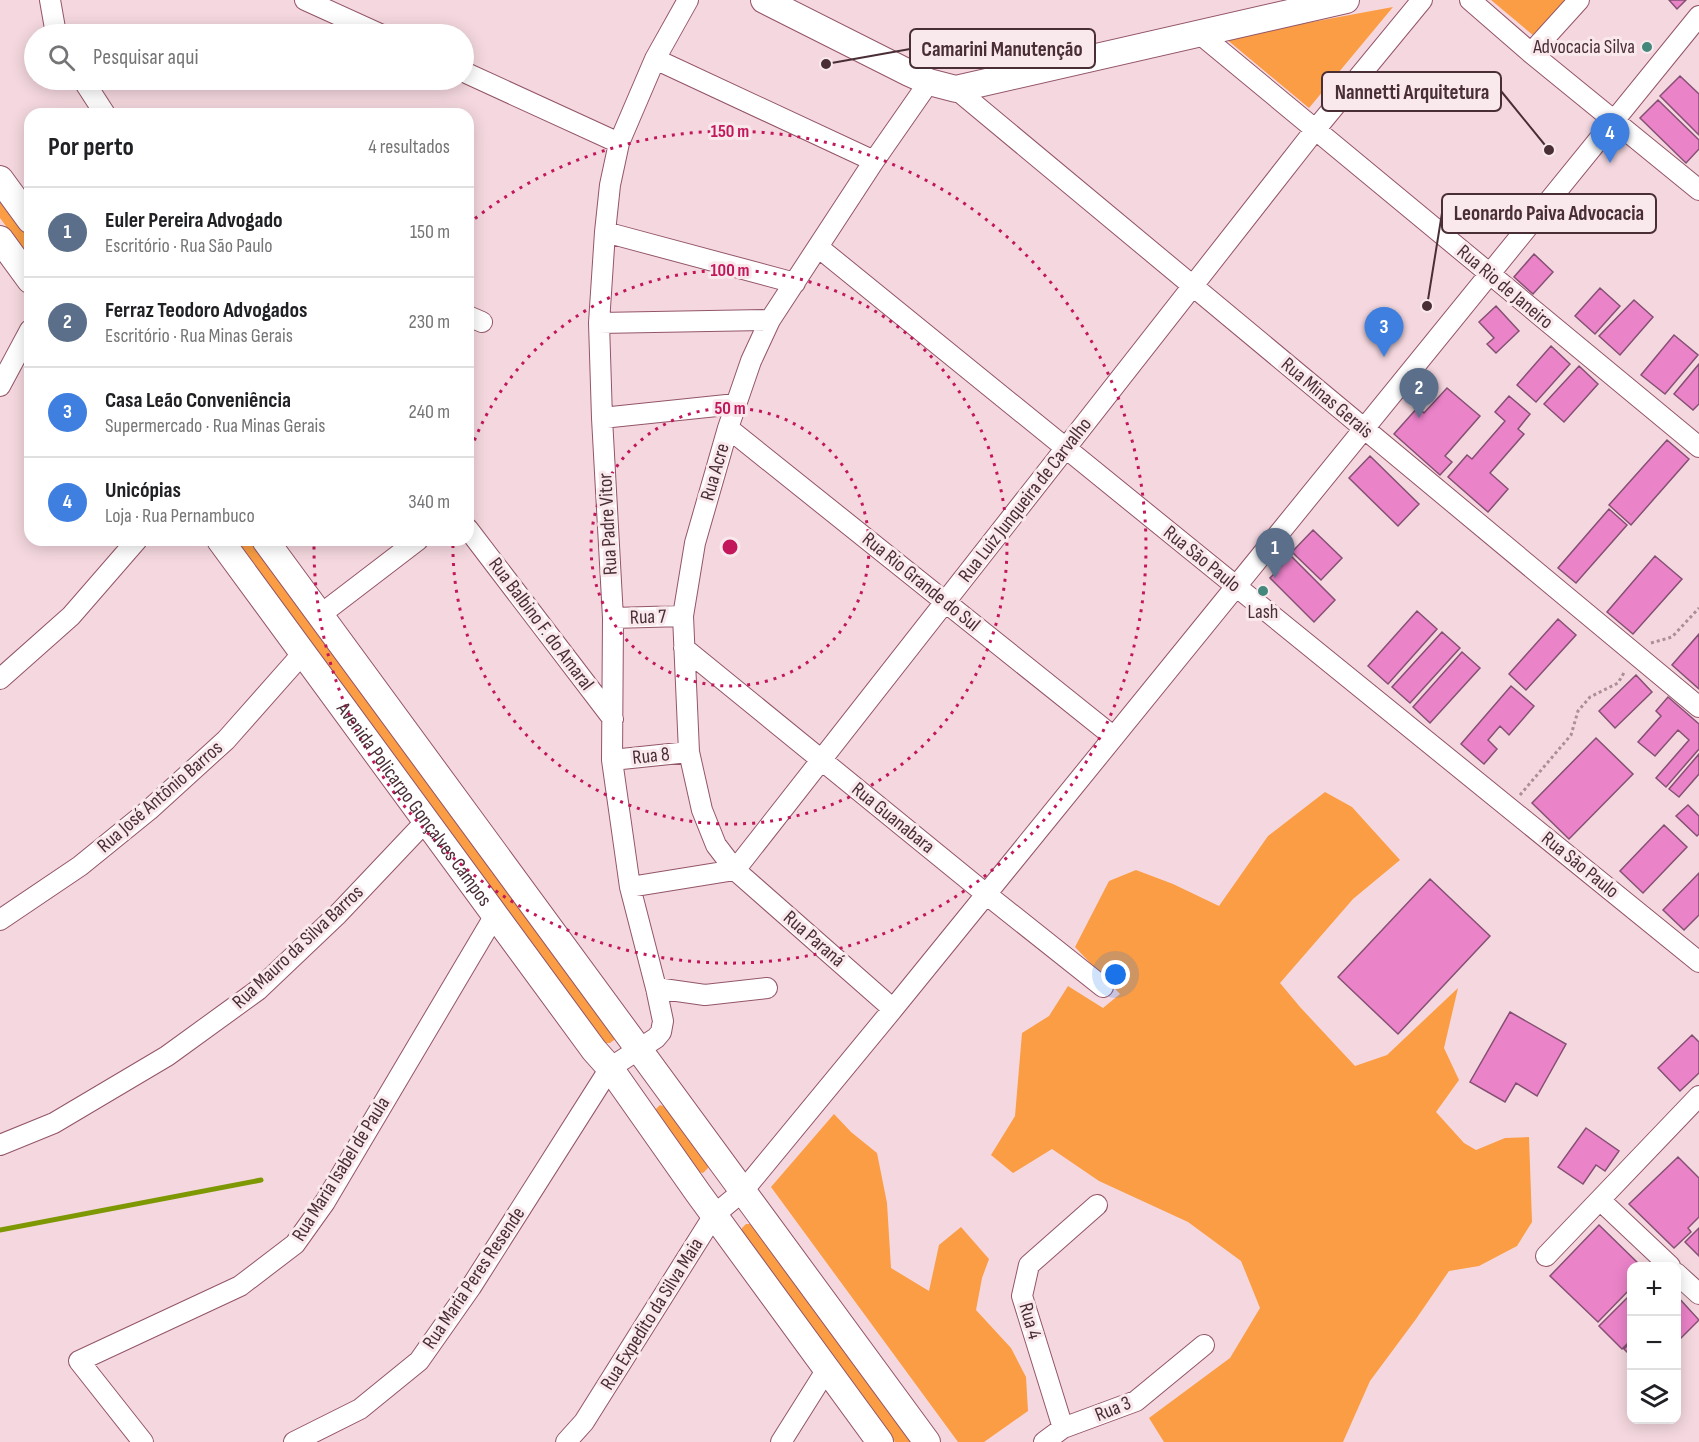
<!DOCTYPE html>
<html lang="pt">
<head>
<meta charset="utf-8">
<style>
	:root { --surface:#fff; --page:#f2f2f2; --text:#202124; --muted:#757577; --line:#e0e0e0; --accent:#1a73e8 }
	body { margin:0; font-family:"Sofia Sans Condensed",sans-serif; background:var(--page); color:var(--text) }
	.controls { position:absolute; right:18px; bottom:18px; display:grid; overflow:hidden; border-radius:12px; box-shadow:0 3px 15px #0003 }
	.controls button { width:54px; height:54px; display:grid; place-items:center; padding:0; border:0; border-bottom:2px solid var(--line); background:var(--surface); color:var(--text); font:30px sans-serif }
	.you { position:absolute; left:1116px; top:975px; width:21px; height:21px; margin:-15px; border:4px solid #fff; border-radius:50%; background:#1a73e8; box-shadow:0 0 0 9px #1a73e833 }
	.badge { display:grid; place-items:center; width:39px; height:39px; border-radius:50%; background:var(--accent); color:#fff; font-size:20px; font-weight:700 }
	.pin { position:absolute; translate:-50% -50px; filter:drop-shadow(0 2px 3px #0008) }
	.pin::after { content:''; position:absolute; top:32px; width:21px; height:18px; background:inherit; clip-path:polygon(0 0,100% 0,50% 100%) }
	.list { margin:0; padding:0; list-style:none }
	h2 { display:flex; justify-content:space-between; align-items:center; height:78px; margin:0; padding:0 24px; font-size:26px }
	h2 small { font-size:20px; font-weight:400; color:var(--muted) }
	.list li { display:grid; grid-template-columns:39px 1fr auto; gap:18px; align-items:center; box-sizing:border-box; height:90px; padding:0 24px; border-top:2px solid var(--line) }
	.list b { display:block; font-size:22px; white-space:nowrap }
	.list p { margin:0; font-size:20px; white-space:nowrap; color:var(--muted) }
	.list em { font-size:20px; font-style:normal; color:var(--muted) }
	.icon { flex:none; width:33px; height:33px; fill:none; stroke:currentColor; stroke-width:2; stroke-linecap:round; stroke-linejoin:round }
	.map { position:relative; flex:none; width:1699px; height:1442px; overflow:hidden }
	.search { position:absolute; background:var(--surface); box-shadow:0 3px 15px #0003; left:24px; top:24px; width:450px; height:66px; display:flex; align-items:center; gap:15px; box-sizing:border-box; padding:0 21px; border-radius:33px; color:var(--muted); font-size:22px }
	.panel { position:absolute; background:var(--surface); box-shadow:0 3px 15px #0003; left:24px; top:108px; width:450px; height:438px; border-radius:18px }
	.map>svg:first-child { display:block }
</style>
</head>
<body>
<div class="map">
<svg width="1699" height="1442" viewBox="0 0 1699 1442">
	<rect width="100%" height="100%" fill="#f5d8df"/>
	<path fill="#fa9d44" d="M1491 0H1566L1534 36Z
		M1393 7 1309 108 1225 38Z
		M0 196 30 237V259L0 218Z
		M234 540H249L615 1035 614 1040 610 1043H604Z
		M1325 792 1352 807 1400 860 1353 899 1280 983 1300 1007 1355 1066 1387 1055 1458 988 1444 1048 1459 1080 1436 1112 1464 1143 1476 1150 1505 1138 1529 1137 1532 1222 1517 1246 1479 1266 1449 1271 1416 1319 1370 1381 1343 1442H1164L1149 1418 1230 1358 1260 1308 1241 1261 1188 1222 1099 1181 1052 1149 1013 1173 991 1155 1015 1116 1022 1033 1049 1016 1068 986 1103 1008 1120 994 1075 947 1109 881 1136 870 1173 884 1219 906 1268 836Z
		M660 1105 668 1108 707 1160 708 1168 703 1173 696 1171 658 1119 656 1109Z
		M834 1114 851 1132 877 1153 887 1203 891 1268 929 1291 939 1245 961 1227 989 1259 982 1278 976 1310 1011 1348 1026 1377 1028 1411 984 1442H958L771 1187Z
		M746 1224H752L912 1442H895L742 1235V1228Z"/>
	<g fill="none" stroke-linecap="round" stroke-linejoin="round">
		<path stroke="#7e9803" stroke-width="5" d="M0 1230 261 1180"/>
	</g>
	<path fill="#eb83c9" stroke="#855073" stroke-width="1.5" d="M1669 0H1686L1677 9Z
		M1680 76 1699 94V135L1660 96Z
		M1658 100 1699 140V149L1686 163 1640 118Z
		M1534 254 1553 272 1533 294 1514 277Z
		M1600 288 1620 306 1595 334 1575 316Z
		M1634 300 1653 317 1620 355 1599 336Z
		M1496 306 1519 331 1496 353 1487 344 1494 338 1479 322Z
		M1674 335 1698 355 1665 394 1641 375Z
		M1551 346 1570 364 1536 402 1517 385Z
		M1699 364V404L1693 410 1674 394Z
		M1579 366 1598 384 1564 422 1544 404Z
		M1447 388 1480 416 1445 456 1452 462 1440 475 1394 434 1418 407 1424 413Z
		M1509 396 1530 414 1518 429 1524 434 1490 473 1508 489 1488 512 1448 477 1467 455 1472 459 1505 421 1495 412Z
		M1667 440 1689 459 1631 525 1609 505Z
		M1370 456 1419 504 1398 526 1349 478Z
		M1609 509 1627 525 1576 583 1558 568Z
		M1313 530 1342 558 1321 580 1292 552Z
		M1291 556 1335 600 1314 622 1270 578Z
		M1655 556 1682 579 1633 634 1607 612Z
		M1417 611 1437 629 1388 684 1368 666Z
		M1558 619 1576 635 1526 690 1509 674Z
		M1442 632 1460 648 1410 703 1392 687Z
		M1699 634V689L1672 665Z
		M1462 652 1480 668 1430 723 1413 707Z
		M1636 675 1652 692 1615 728 1599 711Z
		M1511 686 1534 706 1509 735 1500 726 1488 740 1497 749 1484 764 1461 744Z
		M1668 697 1699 724V749L1666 787 1656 778 1689 740 1678 730 1655 756 1638 742 1661 716 1656 711Z
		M1596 738 1633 774 1569 839 1532 803Z
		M1699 754V774L1679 797 1669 789Z
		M1688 805 1699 816V834L1697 836 1676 816Z
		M1664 825 1687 847 1643 893 1620 871Z
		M1699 873V915L1684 930 1663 910Z
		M1430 879 1490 936 1398 1034 1338 977Z
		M1510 1012 1566 1044 1537 1096 1516 1083 1505 1102 1470 1082Z
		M1692 1035 1699 1042V1073L1680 1091 1658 1068Z
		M1586 1128 1619 1151 1605 1171 1596 1165 1583 1184 1558 1167Z
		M1678 1157 1699 1178V1217L1688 1228 1691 1232 1674 1248 1629 1204Z
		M1599 1225 1641 1266H1632V1287L1598 1322 1550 1276Z
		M1699 1228V1256L1685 1242Z
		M1632 1293V1339L1622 1349 1599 1326Z
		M1677 1296 1699 1320 1676 1343V1297Z
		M1632 1341V1357L1624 1349Z"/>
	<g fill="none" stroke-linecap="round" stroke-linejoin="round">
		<defs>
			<path id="minor" d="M50 0 56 34
				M305 0 380 34
				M1470 0 1531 53 1699 190
				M1200 34 1699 447
				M1531 53 1579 0
				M655 59 874 161
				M464 72 619 143
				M83 80 105 114
				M956 89 1699 707
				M605 232 795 283
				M818 247 1699 962
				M468 316 482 322
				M599 323 770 320
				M0 386 30 330
				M602 418 736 404
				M728 428 1114 737
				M468 529 613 719
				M320 615 418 540
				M613 618 683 616
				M684 648 986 894 1103 987
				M0 679 71 616 137 540
				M612 760 689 752
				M735 870 1315 130 1422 0
				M630 887 735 870
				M0 920 80 866 149 810 226 740 303 653
				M656 988 705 995 767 988
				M893 1009 735 870 716 845 702 810 689 752 683 616 695 543 728 428 751 361 770 320 874 161 929 82
				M0 1145 54 1123 167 1056 258 990 338 914 426 821
				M1600 1200 1670 1266
				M1546 1256 1699 1096
				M1676 1273 1699 1294
				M1063 1428 1022 1296 1029 1265 1097 1205
				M143 1442 79 1361 240 1286 295 1244 325 1202 495 915
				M294 1442 360 1409 419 1361 471 1287 610 1068 656 1038 661 1032 663 1021 656 988 630 887 612 760 613 618 602 418 599 323 605 232 610 185 619 143 655 59 688 0
				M566 1442 584 1422 714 1215 743 1191 893 1009 1699 16
				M781 1442 827 1369
				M1044 1442 1063 1428 1136 1401 1204 1345"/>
			<g id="tertiary">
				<path d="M764 0 909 73 929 82 956 89 1346 0"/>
				<path d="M0 179 30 220"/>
				<path d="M0 239 30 280"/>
				<path id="s1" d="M220 540 594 1050 610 1068 698 1193 880 1442"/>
				<path d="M265 540 927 1442"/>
			</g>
		</defs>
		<use href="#minor" stroke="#935568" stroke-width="22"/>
		<use href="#tertiary" stroke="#935568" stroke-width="28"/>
		<path stroke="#ac8f96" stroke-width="3" stroke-dasharray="3 3" stroke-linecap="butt" d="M1651 643 1672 637 1699 608
			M1520 795 1571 735 1578 711 1590 697 1618 683 1625 671"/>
		<use href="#minor" stroke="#fff" stroke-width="20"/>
		<use href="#tertiary" stroke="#fff" stroke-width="26"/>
	</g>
	<g fill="none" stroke="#c2185b" stroke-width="3" stroke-dasharray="3 6">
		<circle cx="730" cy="547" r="139"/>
		<path d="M468 457A277 277 0 1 1 453 542"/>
		<path d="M468 224A416 416 0 1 1 314 543"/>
	</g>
	<g fill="#44887c" stroke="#f9e9ed" stroke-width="2">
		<circle cx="1647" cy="47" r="6"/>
		<circle cx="1263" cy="591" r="6"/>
	</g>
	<g text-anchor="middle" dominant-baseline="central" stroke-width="6" stroke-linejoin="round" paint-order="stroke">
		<g font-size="20" fill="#4a2e36" stroke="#f9e9ed" text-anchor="end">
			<text x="1635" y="47">Advocacia Silva</text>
			<text x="1263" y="612" text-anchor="middle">Lash</text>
		</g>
		<g font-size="20" fill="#4a2e36" stroke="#f9e9ed">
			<text transform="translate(1505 287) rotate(40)">Rua Rio de Janeiro</text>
			<text transform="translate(1327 398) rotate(40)">Rua Minas Gerais</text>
			<text transform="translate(715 472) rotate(-74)">Rua Acre</text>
			<text transform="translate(1025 500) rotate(-52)">Rua Luiz Junqueira de Carvalho</text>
			<text transform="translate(608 524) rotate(-93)">Rua Padre Vitor</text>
			<text transform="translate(1202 559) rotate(39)">Rua São Paulo</text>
			<text transform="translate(921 582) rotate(39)">Rua Rio Grande do Sul</text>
			<text transform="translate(648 617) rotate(-2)">Rua 7</text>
			<text transform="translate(541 624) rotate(53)">Rua Balbino F. do Amaral</text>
			<text transform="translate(651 756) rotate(-6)">Rua 8</text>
			<text transform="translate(160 797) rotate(-41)">Rua José Antônio Barros</text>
			<text stroke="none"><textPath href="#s1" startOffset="328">Avenida Policarpo Gonçalves Campos</textPath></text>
			<text transform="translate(893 818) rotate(39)">Rua Guanabara</text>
			<text transform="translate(1580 865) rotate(39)">Rua São Paulo</text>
			<text transform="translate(814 939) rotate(41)">Rua Paraná</text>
			<text transform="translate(298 947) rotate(-43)">Rua Mauro da Silva Barros</text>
			<text transform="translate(341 1169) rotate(-58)">Rua Maria Isabel de Paula</text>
			<text transform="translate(474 1278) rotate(-56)">Rua Maria Peres Resende</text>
			<text transform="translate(652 1314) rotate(-58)">Rua Expedito da Silva Maia</text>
			<text transform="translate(1030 1321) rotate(74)">Rua 4</text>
			<text transform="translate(1113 1409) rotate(-22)">Rua 3</text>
		</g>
	</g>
	<circle cx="730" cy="547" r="9" fill="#c2185b" stroke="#f9e9ed" stroke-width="3"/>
	<g font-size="18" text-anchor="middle" font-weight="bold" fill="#c2185b" stroke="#f9e9ed" stroke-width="6" stroke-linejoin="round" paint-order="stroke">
		<text x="730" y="137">150 m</text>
		<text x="730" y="276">100 m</text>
		<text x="730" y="414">50 m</text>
	</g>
	<path fill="none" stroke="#4a2e36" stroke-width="2" d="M826 64L910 49M1549 150L1501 91M1427 306L1442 213"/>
	<g fill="#4a2e36" stroke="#f9e9ed" stroke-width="2">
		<circle cx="826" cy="64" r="6"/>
		<circle cx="1549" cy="150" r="6"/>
		<circle cx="1427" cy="306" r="6"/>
	</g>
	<g fill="#f9e9ed" stroke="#4a2e36" stroke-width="2">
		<rect x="910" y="29" width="185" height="39" rx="6"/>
		<rect x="1322" y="72" width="179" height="39" rx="6"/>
		<rect x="1442" y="194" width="214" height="39" rx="6"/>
	</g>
	<g font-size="21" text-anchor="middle" font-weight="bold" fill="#4a2e36">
		<text x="1002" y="56">Camarini Manutenção</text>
		<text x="1412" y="99">Nannetti Arquitetura</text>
		<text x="1549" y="220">Leonardo Paiva Advocacia</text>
	</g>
</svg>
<div class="controls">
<button>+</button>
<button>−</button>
<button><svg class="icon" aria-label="layers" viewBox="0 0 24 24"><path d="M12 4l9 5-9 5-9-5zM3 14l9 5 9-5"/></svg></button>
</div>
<div class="you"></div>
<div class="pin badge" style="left:1275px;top:578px;background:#5c6f8a">1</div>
<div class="pin badge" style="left:1419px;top:418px;background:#5c6f8a">2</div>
<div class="pin badge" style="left:1384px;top:357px;background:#3f7fe0">3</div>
<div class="pin badge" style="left:1610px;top:163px;background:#3f7fe0">4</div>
<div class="search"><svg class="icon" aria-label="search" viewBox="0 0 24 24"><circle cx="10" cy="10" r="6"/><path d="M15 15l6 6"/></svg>Pesquisar aqui</div>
<section class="panel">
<h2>Por perto<small>4 resultados</small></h2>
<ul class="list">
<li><span class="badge" style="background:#5c6f8a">1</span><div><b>Euler Pereira Advogado</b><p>Escritório · Rua São Paulo</p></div><em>150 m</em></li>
<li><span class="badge" style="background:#5c6f8a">2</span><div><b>Ferraz Teodoro Advogados</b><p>Escritório · Rua Minas Gerais</p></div><em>230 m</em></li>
<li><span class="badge" style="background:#3f7fe0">3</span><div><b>Casa Leão Conveniência</b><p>Supermercado · Rua Minas Gerais</p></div><em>240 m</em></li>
<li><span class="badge" style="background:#3f7fe0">4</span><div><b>Unicópias</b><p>Loja · Rua Pernambuco</p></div><em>340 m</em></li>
</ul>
</section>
</div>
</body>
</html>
